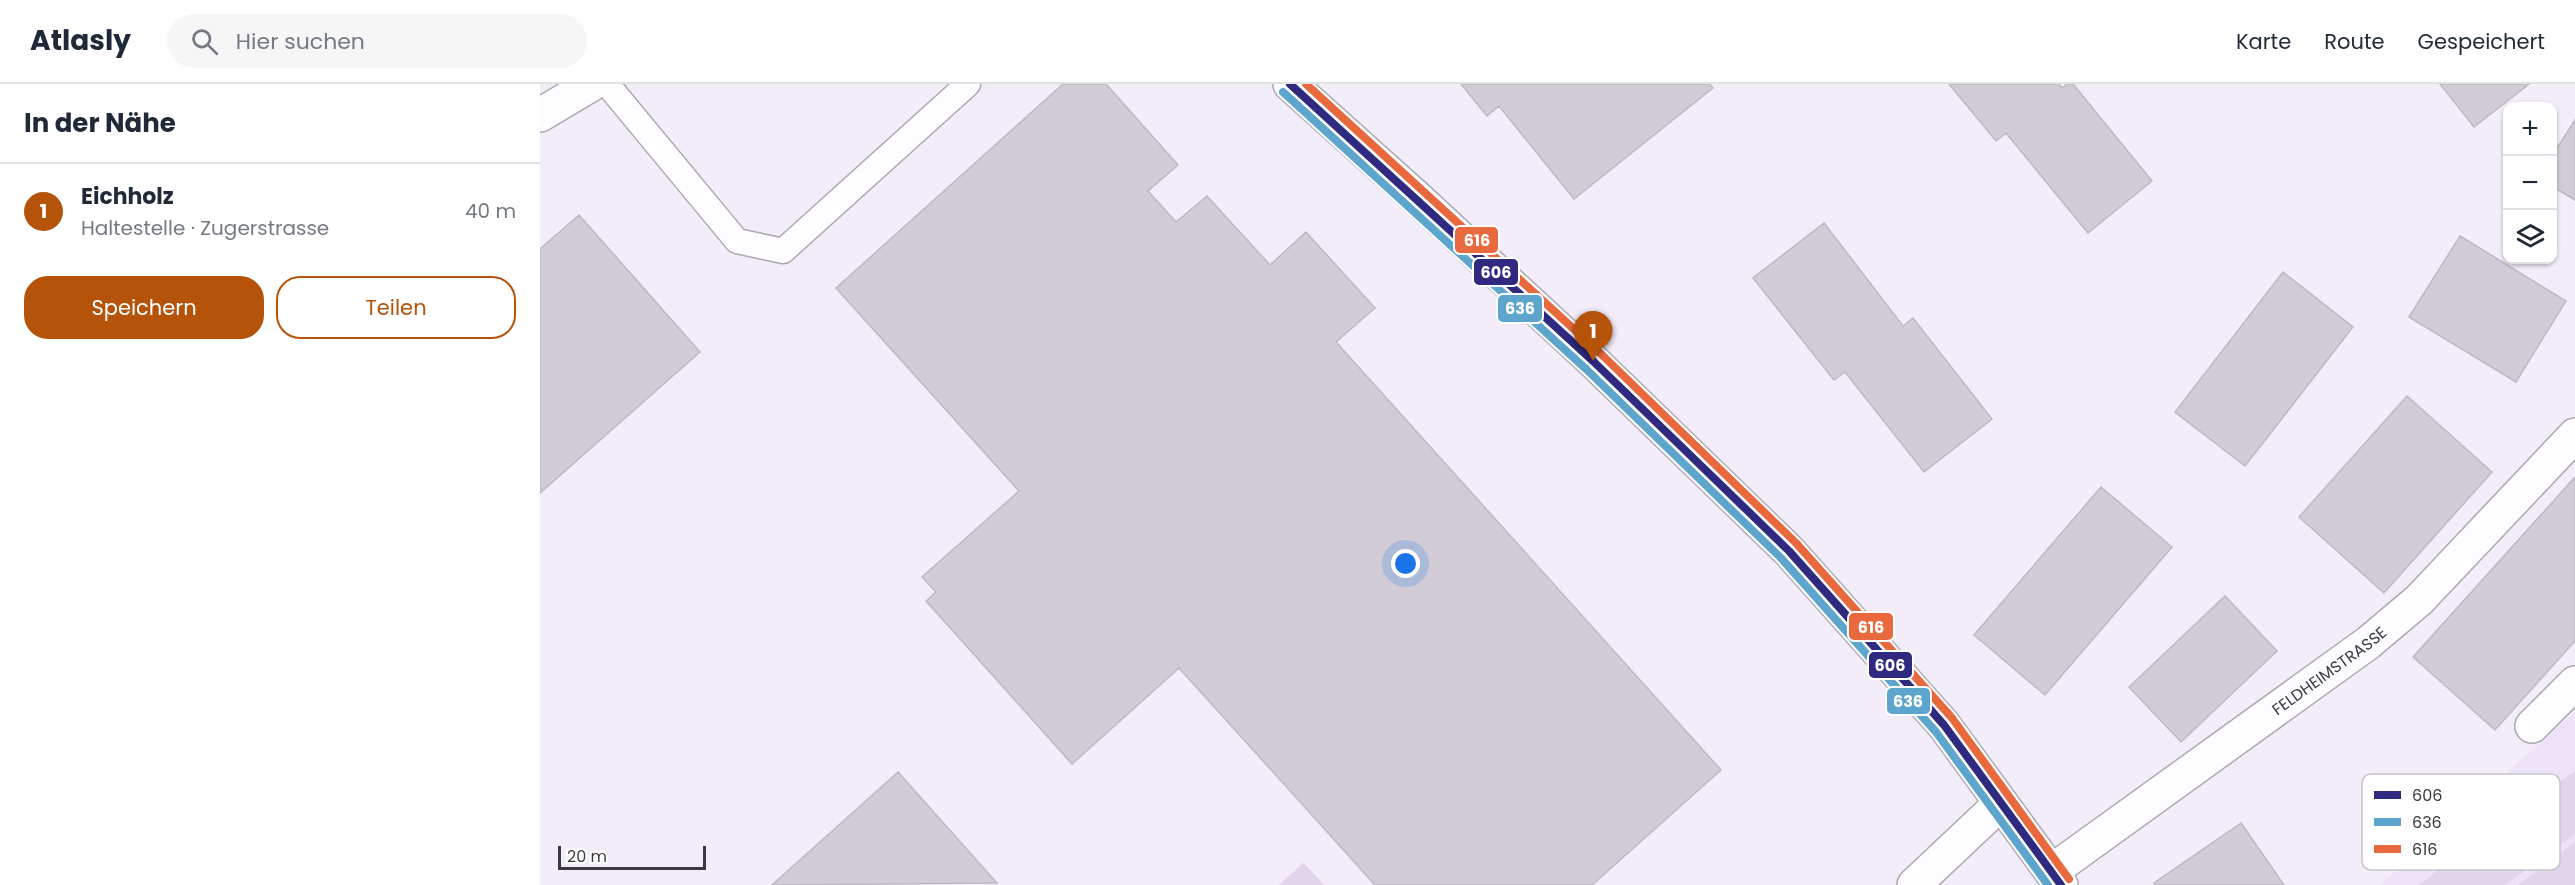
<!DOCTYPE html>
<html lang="de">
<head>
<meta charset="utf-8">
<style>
	:root { --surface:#fff; --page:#f6f6f7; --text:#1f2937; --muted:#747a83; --line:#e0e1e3; --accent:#b45309 }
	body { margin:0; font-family:Poppins,sans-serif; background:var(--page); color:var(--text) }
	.controls { position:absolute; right:18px; top:18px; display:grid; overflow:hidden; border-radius:12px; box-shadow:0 2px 4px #0004 }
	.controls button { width:54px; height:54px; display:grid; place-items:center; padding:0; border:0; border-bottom:2px solid var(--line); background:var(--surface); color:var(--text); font:30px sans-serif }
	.scale { position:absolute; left:18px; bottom:15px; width:148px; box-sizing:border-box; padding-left:6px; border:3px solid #3d3941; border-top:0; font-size:16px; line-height:21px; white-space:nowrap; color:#3d3941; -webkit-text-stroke:4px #fff; paint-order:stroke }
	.you { position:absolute; left:866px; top:480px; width:21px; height:21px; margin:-15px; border:4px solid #fff; border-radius:50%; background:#1a73e8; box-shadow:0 0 0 9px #1a73e833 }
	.badge { display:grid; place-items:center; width:39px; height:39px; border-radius:50%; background:var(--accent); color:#fff; font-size:20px; font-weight:700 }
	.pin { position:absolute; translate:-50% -50px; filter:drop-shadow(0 2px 3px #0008) }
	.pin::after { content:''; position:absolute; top:32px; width:21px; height:18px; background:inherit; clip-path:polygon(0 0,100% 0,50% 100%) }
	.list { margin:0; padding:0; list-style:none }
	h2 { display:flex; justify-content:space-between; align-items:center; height:78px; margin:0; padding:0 24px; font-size:26px }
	h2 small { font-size:20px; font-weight:400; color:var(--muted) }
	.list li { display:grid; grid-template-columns:39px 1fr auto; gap:18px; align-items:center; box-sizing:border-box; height:96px; padding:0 24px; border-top:2px solid var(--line) }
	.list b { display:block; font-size:22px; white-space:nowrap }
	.list p { margin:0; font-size:20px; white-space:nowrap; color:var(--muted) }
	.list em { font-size:20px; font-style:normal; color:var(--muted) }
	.actions { display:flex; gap:12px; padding:18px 24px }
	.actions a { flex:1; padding:14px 0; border:2px solid var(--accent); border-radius:24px; text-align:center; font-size:21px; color:var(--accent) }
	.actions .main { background:var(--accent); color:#fff }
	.icon { flex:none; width:33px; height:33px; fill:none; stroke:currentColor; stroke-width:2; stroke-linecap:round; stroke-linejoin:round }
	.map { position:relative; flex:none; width:2035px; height:801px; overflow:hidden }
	header { display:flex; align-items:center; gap:36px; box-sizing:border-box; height:84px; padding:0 30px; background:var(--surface); border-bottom:2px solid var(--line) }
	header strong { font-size:28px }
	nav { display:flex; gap:33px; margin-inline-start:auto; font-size:21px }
	.search { width:420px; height:54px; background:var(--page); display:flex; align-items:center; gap:15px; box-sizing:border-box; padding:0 21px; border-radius:33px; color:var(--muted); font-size:22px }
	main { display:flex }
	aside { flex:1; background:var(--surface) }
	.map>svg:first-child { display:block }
</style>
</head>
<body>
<header>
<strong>Atlasly</strong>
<div class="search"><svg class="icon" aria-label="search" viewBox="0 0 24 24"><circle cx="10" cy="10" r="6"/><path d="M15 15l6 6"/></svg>Hier suchen</div>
<nav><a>Karte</a><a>Route</a><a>Gespeichert</a></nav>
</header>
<main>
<aside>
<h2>In der Nähe<small></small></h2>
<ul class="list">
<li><span class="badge">1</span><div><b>Eichholz</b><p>Haltestelle · Zugerstrasse</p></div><em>40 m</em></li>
</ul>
<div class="actions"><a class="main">Speichern</a><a>Teilen</a></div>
</aside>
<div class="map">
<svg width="2035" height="801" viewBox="0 0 2035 801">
	<rect width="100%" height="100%" fill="#f3ecf9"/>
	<path fill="#ede2f7" d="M2035 628V801H1840Z"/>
	<path fill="#e1d4ed" d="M2035 687V750L1965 801H1879Z
		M2035 758V801H1978Z
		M764 779 784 801H739L763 779Z"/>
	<path fill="#d1ccd6" stroke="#beb8c2" stroke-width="1.5" d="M523 0H566L638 81 608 107 636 138 667 112 730 181 766 148 835 224 796 258 1181 686 1052 801H835L639 584 532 680 386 517 396 508 382 493 479 407 296 204Z
		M921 0H1169L1173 4 1034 115 959 22 947 32Z
		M1409 0H1519L1522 4 1527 0H1533L1612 97 1548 149 1466 49 1456 57Z
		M1900 0H1989L1934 43Z
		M2035 36V116L2012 102V72Z
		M39 131 160 268 0 409V165Z
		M1284 139 1363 242 1373 234 1452 335 1384 388 1305 288 1294 296 1213 194Z
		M1920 152 2026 217 1976 298 1869 233Z
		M1743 188 1813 243 1705 382 1635 328Z
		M1867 312 1952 388 1844 509 1759 433Z
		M2035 393V557L1955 646 1873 573Z
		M1561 403 1632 463 1505 611 1434 551Z
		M1685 512 1737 567 1641 658 1589 603Z
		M358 688 457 799 232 801Z
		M1701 739 1744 801H1615L1614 799Z"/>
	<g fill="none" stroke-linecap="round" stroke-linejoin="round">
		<defs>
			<path id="service" d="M67 0 197 157 243 167 428 0"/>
			<g id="minor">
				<path d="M750 0 877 114 1053 277 1249 467 1404 641 1521 801"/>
				<path d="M0 31 52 0"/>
				<path d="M1992 642 2035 599"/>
				<path id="s1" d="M1512 787 1828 559 1879 516 2035 351"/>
				<path d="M1374 801 1461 719"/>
			</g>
		</defs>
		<use href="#service" stroke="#ada8b2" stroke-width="27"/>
		<use href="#minor" stroke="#ada8b2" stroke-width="36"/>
		<use href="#service" stroke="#fdfcfe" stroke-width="24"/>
		<use href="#minor" stroke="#fdfcfe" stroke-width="33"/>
		<defs>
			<path id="bus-1" d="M750 0 1053 277 1249 467 1404 641 1521 801"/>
			<path id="bus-2" d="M743 8 1046 285 1241 474 1396 648 1508 801"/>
			<path id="bus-3" d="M766 0 1060 269 1256 459 1412 634 1529 795"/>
		</defs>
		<use href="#bus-1" stroke="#fff" stroke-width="12"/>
		<use href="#bus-2" stroke="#fff" stroke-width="12"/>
		<use href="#bus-3" stroke="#fff" stroke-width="12"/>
		<use href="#bus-1" stroke="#2f2a7f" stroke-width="8"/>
		<use href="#bus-2" stroke="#5ea5cd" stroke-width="8"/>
		<use href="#bus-3" stroke="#e9693f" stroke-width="8"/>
	</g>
	<g text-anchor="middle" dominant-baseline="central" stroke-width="4.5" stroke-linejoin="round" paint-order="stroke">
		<g font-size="16" fill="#3d3941" stroke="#fff">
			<text stroke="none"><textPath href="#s1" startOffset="342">FELDHEIMSTRASSE</textPath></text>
		</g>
	</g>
	<rect x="1822" y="690" width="198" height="96" rx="9" fill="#fff" stroke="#c5c4c6" stroke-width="1.5"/>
	<rect x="1834" y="707" width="27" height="8" fill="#2f2a7f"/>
	<rect x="1834" y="734" width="27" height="8" fill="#5ea5cd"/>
	<rect x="1834" y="761" width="27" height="8" fill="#e9693f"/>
	<g font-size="16" fill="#3d3941">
		<text x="1872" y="717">606</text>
		<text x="1872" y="744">636</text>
		<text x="1872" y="771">616</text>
	</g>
	<g stroke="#fff" stroke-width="2">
		<rect x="914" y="142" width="45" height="28" rx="6" fill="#e9693f"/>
		<rect x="933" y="174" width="46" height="28" rx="6" fill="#2f2a7f"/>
		<rect x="957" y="210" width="46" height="29" rx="6" fill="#5ea5cd"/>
		<rect x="1308" y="528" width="46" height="29" rx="6" fill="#e9693f"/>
		<rect x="1328" y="567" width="45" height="28" rx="6" fill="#2f2a7f"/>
		<rect x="1346" y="603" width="45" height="28" rx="6" fill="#5ea5cd"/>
	</g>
	<g font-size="16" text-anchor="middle" font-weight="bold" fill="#fff">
		<text x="937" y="162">616</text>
		<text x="956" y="194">606</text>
		<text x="980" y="230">636</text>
		<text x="1331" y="549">616</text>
		<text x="1350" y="587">606</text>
		<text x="1368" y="623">636</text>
	</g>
</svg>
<div class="controls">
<button>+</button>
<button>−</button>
<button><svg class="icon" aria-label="layers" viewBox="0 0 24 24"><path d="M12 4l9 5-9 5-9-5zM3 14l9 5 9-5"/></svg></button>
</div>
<div class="scale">20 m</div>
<div class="you"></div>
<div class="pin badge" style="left:1053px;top:277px">1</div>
</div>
</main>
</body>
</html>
